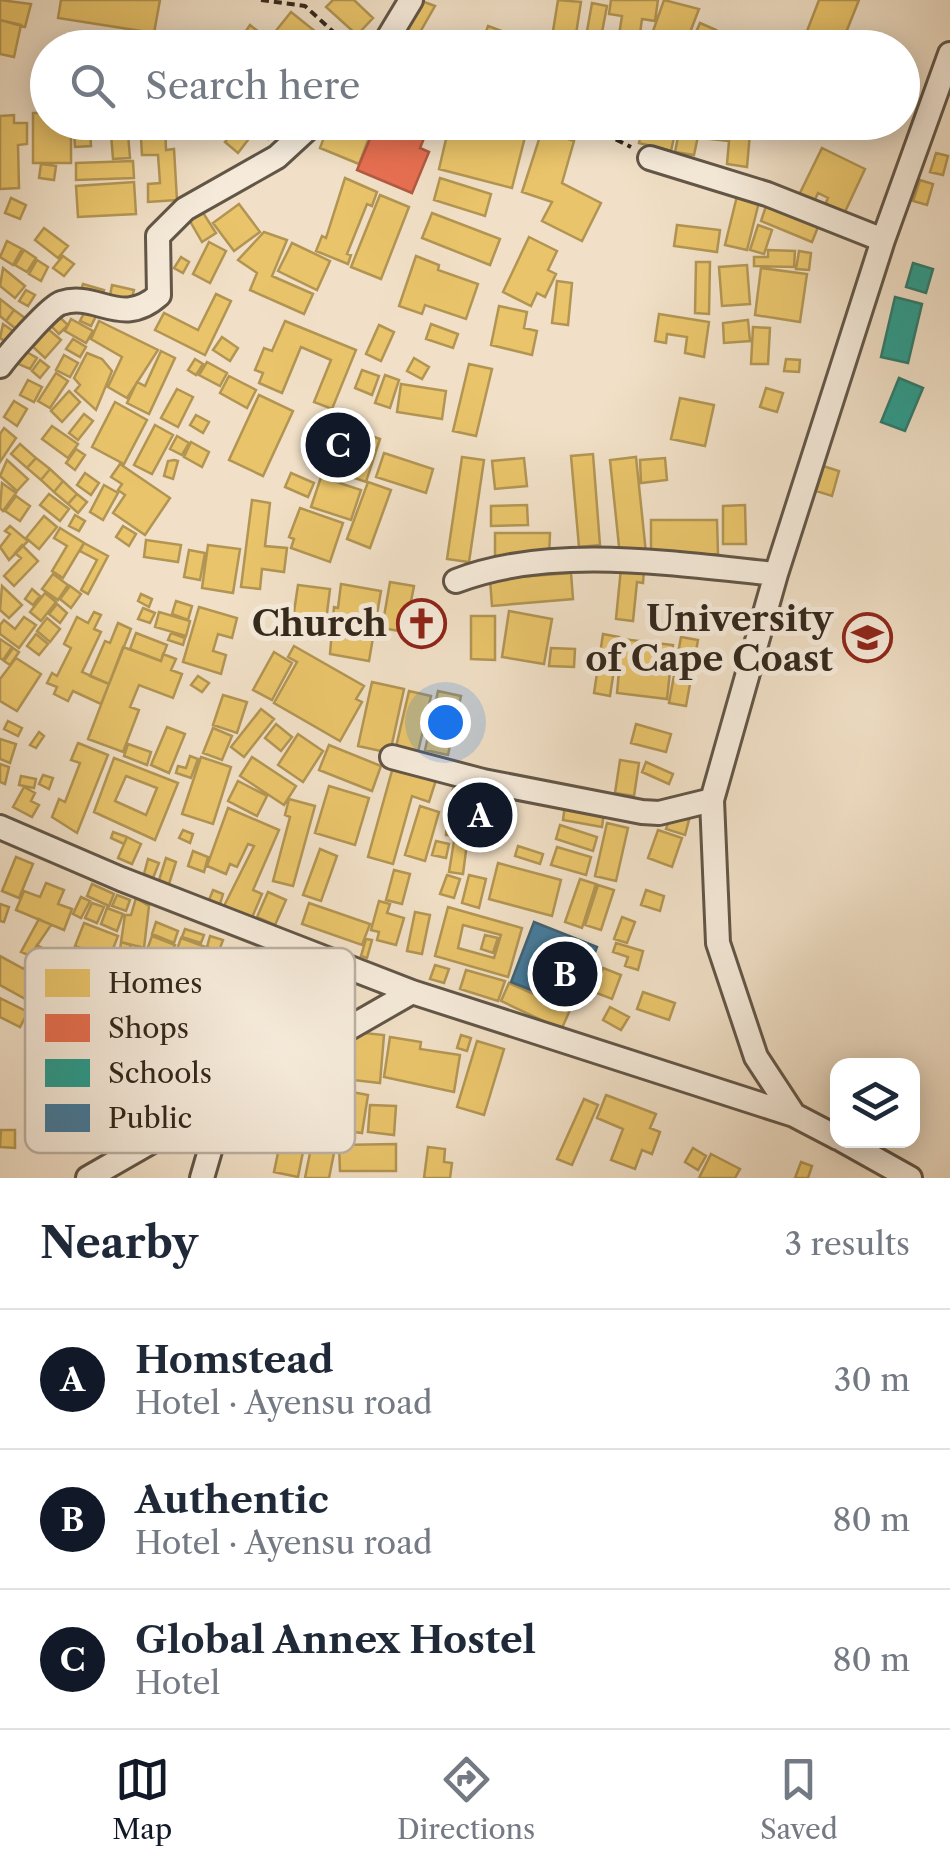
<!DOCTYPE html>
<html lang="en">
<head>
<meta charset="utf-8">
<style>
	:root { --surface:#fff; --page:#f2f2f3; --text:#1f2937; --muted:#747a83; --line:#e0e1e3; --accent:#111827 }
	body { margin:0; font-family:"Libre Caslon Text",serif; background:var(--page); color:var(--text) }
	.controls { position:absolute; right:30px; bottom:30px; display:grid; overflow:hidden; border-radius:20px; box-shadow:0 5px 25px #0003 }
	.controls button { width:90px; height:90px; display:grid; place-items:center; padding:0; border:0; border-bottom:2px solid var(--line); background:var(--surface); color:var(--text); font:50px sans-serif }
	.you { position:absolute; left:445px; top:722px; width:35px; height:35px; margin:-25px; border:8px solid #fff; border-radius:50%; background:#1a73e8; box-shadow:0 0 0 15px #1a73e833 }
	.badge { display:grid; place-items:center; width:65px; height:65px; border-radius:50%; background:var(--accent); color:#fff; font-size:32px; font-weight:700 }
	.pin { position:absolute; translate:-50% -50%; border:5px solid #fff; box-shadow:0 2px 10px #0006 }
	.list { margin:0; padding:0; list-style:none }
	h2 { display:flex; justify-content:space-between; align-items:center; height:130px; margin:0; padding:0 40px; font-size:42px }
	h2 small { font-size:32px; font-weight:400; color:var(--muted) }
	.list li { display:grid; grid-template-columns:65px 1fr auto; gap:30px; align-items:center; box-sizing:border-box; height:140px; padding:0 40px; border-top:2px solid var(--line) }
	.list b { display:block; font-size:38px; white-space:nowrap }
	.list p { margin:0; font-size:32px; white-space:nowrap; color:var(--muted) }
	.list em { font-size:32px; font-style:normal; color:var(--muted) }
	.icon { flex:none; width:55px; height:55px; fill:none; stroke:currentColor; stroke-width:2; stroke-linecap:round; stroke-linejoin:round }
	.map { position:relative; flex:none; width:950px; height:1178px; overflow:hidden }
	.search { position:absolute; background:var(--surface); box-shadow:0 5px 25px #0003; left:30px; right:30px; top:30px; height:110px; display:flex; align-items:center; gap:25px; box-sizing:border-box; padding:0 35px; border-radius:55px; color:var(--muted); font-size:38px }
	.sheet { height:550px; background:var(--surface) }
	nav { display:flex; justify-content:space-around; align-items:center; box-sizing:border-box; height:140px; border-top:2px solid var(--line); background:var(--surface); font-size:28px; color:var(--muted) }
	nav a { display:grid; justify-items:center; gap:5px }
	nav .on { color:var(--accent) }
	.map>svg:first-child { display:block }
</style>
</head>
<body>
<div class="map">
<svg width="950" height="1178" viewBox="0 0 950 1178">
	<rect width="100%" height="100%" fill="#f1e0c7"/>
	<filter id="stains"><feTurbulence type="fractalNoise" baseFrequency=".002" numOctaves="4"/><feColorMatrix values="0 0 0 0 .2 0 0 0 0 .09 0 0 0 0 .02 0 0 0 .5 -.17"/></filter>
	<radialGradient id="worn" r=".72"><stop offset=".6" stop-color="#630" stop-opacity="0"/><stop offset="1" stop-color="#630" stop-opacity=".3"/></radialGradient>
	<path fill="#e9c46a" stroke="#b29553" stroke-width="2.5" fill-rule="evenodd" d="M0 0 31 4 25 27 0 20Z
		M61 0H160L154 33 58 18Z
		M333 0H354L373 18 357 35 326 7Z
		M419 0 435 6 411 48H403L395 42Z
		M558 0 581 2 576 34 553 31Z
		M611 0H658L655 21 642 19 638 48H617L622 16 609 14Z
		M664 0 699 9 684 48H647Z
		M819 0H859L841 45 807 31Z
		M592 3 607 6 599 48H584Z
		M291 12 336 48H285L271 37Z
		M0 20 21 25 14 57 0 54Z
		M700 23 716 30 709 48H689Z
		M250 25 279 48H234Z
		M488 26 540 45V48H480Z
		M33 113H48V122H71V163H33Z
		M14 115V123H27V144L18 145 19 188 0 189V116Z
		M110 122H127L130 158 113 159Z
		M140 122H165L166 150 174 149 177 200 148 202V184L160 183 158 155H142Z
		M169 122H190L188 129Z
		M245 122H275L278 124 268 139Z
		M346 122H375L359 164 320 148 329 124 343 129Z
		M450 122 526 133 512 188 439 169Z
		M681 122H701L694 155 675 152Z
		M711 122H751L747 167 727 164 729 141 709 139Z
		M643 125 675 133 671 151 639 143Z
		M236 129 248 140 238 153 225 142Z
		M90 130 91 146 75 147 74 131Z
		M542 130 574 141 562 183 601 203 582 241 542 221 552 202 522 192Z
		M822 148 865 169 843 216 824 207 828 198 818 193 814 202 799 195Z
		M936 153 948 156 943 175 930 172Z
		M133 161 134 178 76 180V163Z
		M41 164 56 166 54 180 39 178Z
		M345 178 377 192 372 206 367 204 347 254 351 255 348 264 316 251 322 236 326 238Z
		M440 178 491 194 485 216 434 200Z
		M920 180 933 184 927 205 913 201Z
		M134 182 136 214 78 217 76 186Z
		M380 195 409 207 381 279 351 267Z
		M737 196 759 202 747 250 725 245Z
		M11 198 26 205 20 219 5 213Z
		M239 204 260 232 234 251 213 223Z
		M766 206 818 227 812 242 761 221Z
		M200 208 216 233 202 242 187 216Z
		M432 213 500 239 490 265 422 238Z
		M677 225 720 230 717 252 674 246Z
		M758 225 772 230 764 254 750 250Z
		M44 228 68 246 58 258 35 240Z
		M264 232 287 240 272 276 313 294 304 314 250 290 257 273 238 260Z
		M529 237 557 251 548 270 556 274 545 297 537 293 531 306 503 292Z
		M7 241 22 249 13 265 0 257Z
		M209 242 226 251 210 283 193 274Z
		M292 243 330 261 317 290 278 271Z
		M24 250 36 258 27 272 15 265Z
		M768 250 795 251 794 267 754 266V257H768Z
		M799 251 811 253 809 270 796 269Z
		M63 256 74 264 64 276 53 268Z
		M416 256 439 265 438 270 478 284 466 319 425 305 422 314 399 306Z
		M181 257 189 262 183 273 174 268Z
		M37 260 48 267 41 281 29 274Z
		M696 262H710L709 314 695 313Z
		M747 265 750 304 722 306 719 267Z
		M3 268 25 286 15 298 0 286Z
		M761 268 807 274 800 322 755 315Z
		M557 281 572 283 568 325 552 323Z
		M83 284 104 290 101 299 80 293Z
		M112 285 134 290 130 306 109 301Z
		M26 290 35 295 28 306 19 301Z
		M216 294 231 301 205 355 155 330 164 313 198 330Z
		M0 299 14 310 6 321 0 316Z
		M499 306 527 312 524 328 537 331 532 355 491 345Z
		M14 310 25 318 16 329 6 321Z
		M85 311 96 316 91 326 80 321Z
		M54 312 68 325 59 334 46 321Z
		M659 314 709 322 704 357 685 353 687 337 667 334 666 343 655 341Z
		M71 319 93 331 86 343 65 331Z
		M748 320 750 341 724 343 723 323Z
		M99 321 158 350 127 398 108 387 122 357 91 339Z
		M285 321 356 350 332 409 314 402 331 360 301 347 282 393 259 383 263 373 255 370 264 348 272 351Z
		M3 324 13 331 6 342 0 338Z
		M431 324 458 334 453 348 426 339Z
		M379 325 394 332 381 361 366 354Z
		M753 327 770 328 768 364H751Z
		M48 329 61 340 45 358 33 347Z
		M222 337 238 348 230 361 213 350Z
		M73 339 86 347 80 357 66 349Z
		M23 350 37 358 30 369 16 363Z
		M161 351 175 358 149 414 127 403 137 382 145 386Z
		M87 353 102 359 112 371 96 410 75 391 80 385 74 378Z
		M64 355 78 363 70 377 56 370Z
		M414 358 429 367 422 379 407 371Z
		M195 359 203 364 196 375 188 370Z
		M786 359 800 360 799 372 784 371Z
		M40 360 49 367 40 378 32 371Z
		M207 362 227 373 220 386 199 375Z
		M469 364 492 369 476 436 453 431Z
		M362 370 379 376 372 395 355 388Z
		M56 373 68 381 50 408 38 401Z
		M385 375 399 380 390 408 375 403Z
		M229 376 256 390 247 408 220 393Z
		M28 380 42 387 34 402 20 395Z
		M401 384 446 391 442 419 397 412Z
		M766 388 783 393 777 412 760 407Z
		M177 389 193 397 178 427 161 418Z
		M69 391 80 402 62 422 51 411Z
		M259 395 293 411 263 476 229 460Z
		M680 398 714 405 705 446 671 439Z
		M14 401 27 409 17 426 4 417Z
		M115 402 147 420 124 464 92 447Z
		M84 414 93 421 78 440 69 433Z
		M196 415 209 422 203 433 190 425Z
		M155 425 173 435 152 474 134 465Z
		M52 426 78 444 68 458 42 439Z
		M346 427 380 439 366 482 331 470Z
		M4 428 16 438 0 462V434Z
		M177 436 189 443 182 455 170 449Z
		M191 442 209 452 202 467 184 457Z
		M20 444 36 458 27 468 11 454Z
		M76 449 85 455 75 470 66 463Z
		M384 453 433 469 426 493 376 477Z
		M593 454 600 545 579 547 571 456Z
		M462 457 484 460 469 562 447 559Z
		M636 457 646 553 620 556 610 460Z
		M36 458 50 469 41 480 27 468Z
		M524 458 527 486 495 489 492 461Z
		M665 458 667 480 641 483 640 460Z
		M7 460 28 479 17 491 0 476Z
		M174 460 178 461 173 479 164 476 168 461Z
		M120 464 170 498 145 535 113 513 125 495 118 490 122 484 111 477Z
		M823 466 839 471 832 496 816 491Z
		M50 469 63 481 54 492 41 480Z
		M85 473 99 483 91 495 77 485Z
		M291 473 314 483 308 497 285 487Z
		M321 477 361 490 351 520 311 507Z
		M63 481 77 494 68 504 54 492Z
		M368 482 391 490 370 548 347 539Z
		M2 483 16 493 3 511 0 508Z
		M104 485 118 493 103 520 90 512Z
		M49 494 69 509 60 521 40 505Z
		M77 494 87 502 78 513 68 504Z
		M16 496 30 506 20 521 5 511Z
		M252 500 270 503 265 546 287 548 284 572 262 569 260 589 241 587Z
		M527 505 528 525 491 526V506Z
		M745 505 746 544H723V506Z
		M300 508 343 523 330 562 291 548 294 539 289 537Z
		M75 515 85 521 79 531 69 526Z
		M44 516 57 527 39 549 26 538Z
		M651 520H717L718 554 651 555Z
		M10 526 28 541 9 560 0 547 10 534 5 531Z
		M123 526 136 534 129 546 116 537Z
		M60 528 84 543 63 578 52 571 67 546 54 538Z
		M495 533H550L549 559H495Z
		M146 540 181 545 178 562 144 557Z
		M84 543 108 556 88 594 81 590 97 560 80 551Z
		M22 545 38 561 14 586 4 576 21 558 15 553Z
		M208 545 240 549 233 593 202 588Z
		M189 550 205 553 200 580 184 577Z
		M621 568 644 570 643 583 637 582 633 621 616 619Z
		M571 573 573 599 492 606 490 579Z
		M53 574 68 585 58 600 42 589Z
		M390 582 414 586 405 632 382 628Z
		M341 584 381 591 369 661 330 654 334 607 338 608Z
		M298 585 330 589 324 637 306 635 307 627 292 625Z
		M2 586 22 605 9 618 0 610Z
		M70 586 81 594 71 608 60 599Z
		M32 589 40 596 33 605 25 599Z
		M45 593 56 602 41 621 30 612Z
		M141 594 152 599 149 607 138 601Z
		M176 601 192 606 188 620 172 614Z
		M57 604 67 613 60 623 49 614Z
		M199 607 237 618 232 638 218 634 213 651 226 655 221 674 183 662Z
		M143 608 155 613 150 623 138 619Z
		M509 611 552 619 544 664 502 657Z
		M94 612 101 615 94 629 101 632 82 672 109 684 101 704 73 691 68 701 54 694 57 687 47 683 52 673 57 676 71 648 64 644 77 617 88 623Z
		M159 612 190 621 186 636 155 627Z
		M471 616H495V660L471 659Z
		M24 617 36 625 19 648 0 634V625L4 620 15 629Z
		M47 618 60 629 50 642 37 631Z
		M118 623 131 629 109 684 90 676 105 641 110 643Z
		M136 633 167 645 161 661 130 649Z
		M171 633 185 638 183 645 168 640Z
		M36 634 48 644 39 655 27 646Z
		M603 634 619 637 610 696 594 693Z
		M681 637 698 640 686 706 669 703Z
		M0 639 12 647 3 660 0 658Z
		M622 639 673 645 667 699 617 693Z
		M294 646 364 686 356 699 362 702 340 741 274 703 297 662 288 657Z
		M123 647 161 661 163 654 176 659 171 670 182 674 173 698 139 685 130 707 139 710 123 752 88 739Z
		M13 648 19 652 10 665 4 661Z
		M551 648 575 649 574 667 549 666Z
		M274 652 292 663 272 700 253 690Z
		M16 658 41 674 17 711 0 701V679Z
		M198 676 209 683 202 692 191 685Z
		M372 682 404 689 390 753 358 746Z
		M409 691 431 696 418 752 396 747Z
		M438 691 461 696 448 755 425 750Z
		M223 695 247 702 237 733 213 725Z
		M261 709 274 719 244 757 231 747Z
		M8 721 22 728 18 736 4 729Z
		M276 724 292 737 281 751 265 738Z
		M636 724 671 734 666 752 631 743Z
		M167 727 185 734 169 773 151 765Z
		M213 728 232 736 222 760 203 753Z
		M39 732 44 736 36 748 30 745Z
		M298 734 323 751 303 782 278 765Z
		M0 739 16 744 10 763 0 759Z
		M78 743 108 755 77 833 52 817 59 799 65 802 80 763 71 760Z
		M128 744 151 752 147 765 124 756Z
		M329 745 381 766 372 791 319 770Z
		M190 756 198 759 191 778 176 773 178 766 186 768Z
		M201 757 231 767 213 824 182 814Z
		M252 757 296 786 284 805 240 776Z
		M114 758 178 783 155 840 94 812ZM126 776 157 788 146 815 115 801Z
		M620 760 639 763 634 796 615 793Z
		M646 762 673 774 669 784 642 772Z
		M0 764 9 767 5 784 0 782Z
		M393 767 436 780 429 802 412 796 393 864 368 857Z
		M43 775 53 778 49 789 39 784Z
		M21 776 36 779 34 788 19 785Z
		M238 781 267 796 257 816 228 801Z
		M329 786 369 798 355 845 315 833Z
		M24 787 35 793 31 801 39 805 32 817 13 807Z
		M453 789 483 796 479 814 448 807Z
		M487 794 501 797 495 828 481 825Z
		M289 799 315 806 293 886 273 881 290 817 285 815Z
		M565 805 604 812 602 827 563 820Z
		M420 806 439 812 425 861 405 855Z
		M228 808 279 830 253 890 262 894 251 920 223 908 254 846 248 844 237 867 230 864 226 874 207 866Z
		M671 814 689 820 685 835 666 829Z
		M447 819 476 822 475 837 446 835Z
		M607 823 628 828 616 881 595 876Z
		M560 825 597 837 593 851 556 839Z
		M183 830 193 834 190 843 179 838Z
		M658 830 682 838 672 867 648 858Z
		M113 832 127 837 124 844 111 838Z
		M127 837 141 844 132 864 118 858Z
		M436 841 449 844 446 858 432 855Z
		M454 841 467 843 463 874 449 872Z
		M518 846 543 854 540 864 515 856Z
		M557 847 591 857 586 875 551 865Z
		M320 849 337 856 321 901 303 895Z
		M193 851 208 857 204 872 188 866Z
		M16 857 33 864 19 898 2 891Z
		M166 858 176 862 169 884 159 880Z
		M148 859 159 863 153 878 144 874Z
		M498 863 561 880 552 916 489 899Z
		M394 870 410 874 402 904 386 900Z
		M447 875 460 879 454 898 440 894Z
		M469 875 486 879 479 908 462 903Z
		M580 879 596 884 582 928 565 922Z
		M46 883 64 890 58 904 72 909 64 930 16 910 24 891 40 897Z
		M92 884 114 894 109 906 87 896Z
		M598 885 614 890 601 930 585 925Z
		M213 890 223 894 220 904 209 900Z
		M646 890 664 896 660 911 641 905Z
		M268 892 286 900 275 925 257 917Z
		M117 895 130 900 126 911 112 906Z
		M81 897 90 901 81 918 73 914Z
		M136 898 149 906 144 948 121 942 125 915H131Z
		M379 901 390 904 387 913 404 918 396 945 377 940 379 932 371 930Z
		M92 903 104 907 97 923 85 918Z
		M309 903 370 924 362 945 302 924Z
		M0 904 9 907 4 922 0 921Z
		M448 907 522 928 508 977 435 956ZM463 925 501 935 494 958 458 948Z
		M107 908 123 914 117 931 101 924Z
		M415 912 430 915 422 954 407 951Z
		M622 917 635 922 627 943 614 939Z
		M39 919 51 925 30 956 21 952Z
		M156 922 178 931 174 943 152 934Z
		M84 923 118 936 109 959 75 946Z
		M185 929 204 935 201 943 182 937Z
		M485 935 498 938 493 953 481 949Z
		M152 936 175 945 169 958 147 950Z
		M210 936 223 940 219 951 207 947Z
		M181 938 211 949 204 970 196 967 193 978 170 969Z
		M366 939 372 940 367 958 361 956Z
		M121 942 131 945 128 954 138 946 151 951 140 977 128 971 126 961 119 958Z
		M616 943 643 951 638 970 625 966 628 957 613 952Z
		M37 945 53 954 29 1001 0 985V956L24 969Z
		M435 965 449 969 444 983 430 979Z
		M603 968 621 975 612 999 594 992Z
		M466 970 505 981 498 1001 460 989Z
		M509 983 570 1010 558 1037 546 1032 550 1024 501 1001Z
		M643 992 675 1003 669 1020 637 1009Z
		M0 998 28 1012 20 1027 0 1017Z
		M610 1007 629 1017 621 1030 603 1020Z
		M355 1032 384 1035 380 1083 353 1080 354 1074 318 1071 320 1048 332 1043 354 1046Z
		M461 1035 471 1038 467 1051 457 1048Z
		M390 1037 421 1042 420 1049 460 1055 454 1092 384 1077Z
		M477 1041 504 1049 484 1115 457 1107Z
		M296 1066 314 1070 313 1076 348 1083 329 1178H305L318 1113 311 1112 298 1177 274 1172Z
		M352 1092 368 1095 362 1133 346 1131Z
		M606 1095 656 1114 650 1128 660 1132 652 1154 642 1150 635 1169 611 1160 623 1129 597 1118Z
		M584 1099 598 1105 572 1165 557 1159Z
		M370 1105 396 1106 394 1135 368 1132Z
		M1 1130H15V1148L0 1147Z
		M396 1144V1171H340L339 1145Z
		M428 1147 445 1149 444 1162 452 1163 450 1178H424Z
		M693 1148 706 1156 698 1170 685 1162Z
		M711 1154 740 1169 735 1178H699Z
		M801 1162 812 1166 808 1178H795Z"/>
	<path fill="#e76f51" stroke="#b15a41" stroke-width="2.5" d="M377 122 429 126 420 148 429 152 412 193 357 170Z"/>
	<path fill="#2a9d8f" stroke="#2d7a6c" stroke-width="2.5" d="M913 263 933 269 926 293 906 287Z
		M895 297 922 304 908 363 881 357Z
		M899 378 923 388 905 431 881 422Z"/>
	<path fill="#457b9d" stroke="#406276" stroke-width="2.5" d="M534 922 597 947 574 1007 511 982Z"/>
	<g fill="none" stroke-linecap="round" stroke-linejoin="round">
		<defs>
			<path id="minor" d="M382 48 411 0
				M650 158 767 194 883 240
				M0 366C8 355 50 306 61 303 97 291 121 329 159 295L158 236 185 209 277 157 315 122
				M456 581C551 544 676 564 776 574
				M392 757 483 781 642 812 659 813 712 800
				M0 827 121 879 412 992 794 1115
				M838 1138 794 1115 756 1057 718 943 712 800 776 574 883 240 950 54
				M842 1140 910 1178
				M88 1178 412 992
				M202 1178 225 1099"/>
		</defs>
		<use href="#minor" stroke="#625647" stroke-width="28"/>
		<path stroke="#33281c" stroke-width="4" stroke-dasharray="8 5" stroke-linecap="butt" d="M261 0 305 6 351 48
			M581 122 631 147"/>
		<use href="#minor" stroke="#f6ebdb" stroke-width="22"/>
	</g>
	<defs>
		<symbol id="church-ring" viewBox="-11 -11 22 22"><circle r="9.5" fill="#f6ebdb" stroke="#8f2418" stroke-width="1.5"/><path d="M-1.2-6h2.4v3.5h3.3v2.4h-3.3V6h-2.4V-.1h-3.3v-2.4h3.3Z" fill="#8f2418"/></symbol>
		<symbol id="university-ring" viewBox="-11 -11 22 22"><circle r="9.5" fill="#f6ebdb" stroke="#8f2418" stroke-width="1.5"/><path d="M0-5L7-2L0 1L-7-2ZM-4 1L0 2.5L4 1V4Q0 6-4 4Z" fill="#8f2418"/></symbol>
	</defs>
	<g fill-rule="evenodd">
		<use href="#church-ring" x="394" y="596" width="55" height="55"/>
		<use href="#university-ring" x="840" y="610" width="55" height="55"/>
	</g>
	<g text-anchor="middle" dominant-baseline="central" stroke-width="10" stroke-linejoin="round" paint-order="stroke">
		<g font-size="35" font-weight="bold" fill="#33281c" stroke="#f6ebdb" text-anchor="end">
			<text x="833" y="618">University<tspan x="833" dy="40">of Cape Coast</tspan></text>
			<text x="387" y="623">Church</text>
		</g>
	</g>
	<rect x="25" y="948" width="330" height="205" rx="15" fill="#f6ebdb" stroke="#bcb0a2" stroke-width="2.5"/>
	<rect x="45" y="969" width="45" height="28" fill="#e9c46a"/>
	<rect x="45" y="1014" width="45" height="28" fill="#e76f51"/>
	<rect x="45" y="1059" width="45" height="28" fill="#2a9d8f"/>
	<rect x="45" y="1104" width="45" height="28" fill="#457b9d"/>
	<g font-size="28" fill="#33281c">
		<text x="108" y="993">Homes</text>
		<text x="108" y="1038">Shops</text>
		<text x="108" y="1083">Schools</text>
		<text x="108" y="1128">Public</text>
	</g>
	<rect width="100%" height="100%" filter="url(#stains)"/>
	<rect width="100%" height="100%" fill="url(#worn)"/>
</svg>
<div class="controls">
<button><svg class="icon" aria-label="layers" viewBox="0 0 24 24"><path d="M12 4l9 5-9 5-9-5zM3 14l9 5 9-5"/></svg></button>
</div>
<div class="you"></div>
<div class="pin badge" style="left:480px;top:815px">A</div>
<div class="pin badge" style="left:565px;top:974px">B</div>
<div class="pin badge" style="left:338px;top:445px">C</div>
<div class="search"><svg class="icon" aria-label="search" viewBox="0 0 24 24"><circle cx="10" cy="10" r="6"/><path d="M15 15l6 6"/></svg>Search here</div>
</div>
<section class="sheet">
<h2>Nearby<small>3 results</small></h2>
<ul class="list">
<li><span class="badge">A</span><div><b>Homstead</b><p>Hotel · Ayensu road</p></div><em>30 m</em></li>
<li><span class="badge">B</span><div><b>Authentic</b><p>Hotel · Ayensu road</p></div><em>80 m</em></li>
<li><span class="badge">C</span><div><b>Global Annex Hostel</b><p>Hotel</p></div><em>80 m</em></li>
</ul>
</section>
<nav>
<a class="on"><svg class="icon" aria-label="map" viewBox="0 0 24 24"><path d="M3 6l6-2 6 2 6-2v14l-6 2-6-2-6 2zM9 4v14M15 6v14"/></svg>Map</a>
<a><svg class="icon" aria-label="directions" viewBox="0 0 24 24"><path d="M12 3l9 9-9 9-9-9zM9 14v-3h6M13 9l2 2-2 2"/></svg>Directions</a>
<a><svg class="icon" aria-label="saved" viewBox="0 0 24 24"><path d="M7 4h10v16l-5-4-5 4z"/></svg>Saved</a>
</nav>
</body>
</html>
